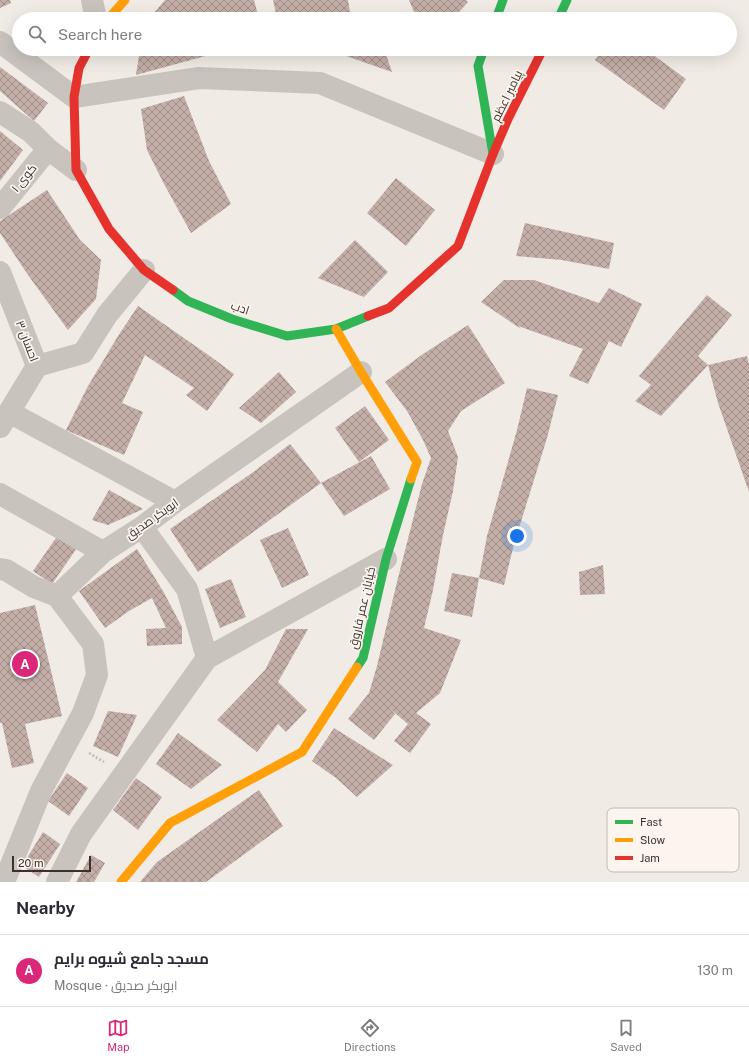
<!DOCTYPE html>
<html lang="en">
<head>
<meta charset="utf-8">
<style>
	:root { --surface:#fff; --page:#f2f2f3; --text:#2b2b33; --muted:#7c7c81; --line:#e1e1e2; --accent:#db2777 }
	body { margin:0; font-family:"Public Sans",Cairo,sans-serif; background:var(--page); color:var(--text) }
	.scale { position:absolute; left:12px; bottom:10px; width:79px; box-sizing:border-box; padding-left:4px; border:2px solid #3b302b; border-top:0; font-size:11px; line-height:14px; white-space:nowrap; color:#3b302b; -webkit-text-stroke:3px #fbf5ee; paint-order:stroke }
	.you { position:absolute; left:517px; top:536px; width:14px; height:14px; margin:-10px; border:3px solid #fff; border-radius:50%; background:#1a73e8; box-shadow:0 0 0 6px #1a73e833 }
	.badge { display:grid; place-items:center; width:26px; height:26px; border-radius:50%; background:var(--accent); color:#fff; font-size:13px; font-weight:700 }
	.pin { position:absolute; translate:-50% -50%; border:2px solid #fff; box-shadow:0 1px 4px #0006 }
	.list { margin:0; padding:0; list-style:none }
	h2 { display:flex; justify-content:space-between; align-items:center; height:52px; margin:0; padding:0 16px; font-size:17px }
	h2 small { font-size:13px; font-weight:400; color:var(--muted) }
	.list li { display:grid; grid-template-columns:26px 1fr auto; gap:12px; align-items:center; box-sizing:border-box; height:72px; padding:0 16px; border-top:1px solid var(--line) }
	.list b { display:block; font-size:15px; white-space:nowrap }
	.list p { margin:0; font-size:13px; white-space:nowrap; color:var(--muted) }
	.list em { font-size:13px; font-style:normal; color:var(--muted) }
	.icon { flex:none; width:22px; height:22px; fill:none; stroke:currentColor; stroke-width:2; stroke-linecap:round; stroke-linejoin:round }
	.map { position:relative; flex:none; width:749px; height:882px; overflow:hidden }
	.search { position:absolute; background:var(--surface); box-shadow:0 4px 16px #0002; left:12px; right:12px; top:12px; height:44px; display:flex; align-items:center; gap:10px; box-sizing:border-box; padding:0 14px; border-radius:22px; color:var(--muted); font-size:15px }
	.sheet { height:124px; background:var(--surface) }
	nav { display:flex; justify-content:space-around; align-items:center; box-sizing:border-box; height:56px; border-top:1px solid var(--line); background:var(--surface); font-size:11px; color:var(--muted) }
	nav a { display:grid; justify-items:center; gap:2px }
	nav .on { color:var(--accent) }
	.map>svg:first-child { display:block }
</style>
</head>
<body>
<div class="map">
<svg width="749" height="882" viewBox="0 0 749 882">
	<defs>
		<pattern id="building-cross-hatch" width="8" height="8" patternUnits="userSpaceOnUse"><rect width="8" height="8" fill="#c3afa7"/><path d="M0 0l8 8M0 8l8-8" fill="none" stroke="#a08f88"/></pattern>
	</defs>
	<rect width="100%" height="100%" fill="#f0ebe5"/>
	<path fill="url(#building-cross-hatch)" d="M0 0H10L11 3 0 8Z
		M165 0H254L259 19H149Z
		M273 0H348L351 19H277Z
		M409 0H466L468 2 453 19H417Z
		M140 49H231L136 75Z
		M331 49H384L392 72 332 51Z
		M603 49H645L686 79 664 110 595 60Z
		M0 67 48 103 34 121 0 91Z
		M184 96 209 161 231 204 191 233 163 182 147 150 141 109Z
		M0 131 23 150 0 181Z
		M396 178 435 210 406 246 367 213Z
		M47 190 80 240 101 260 96 299 68 330 28 275 0 233V221Z
		M525 223 614 243 609 269 562 260 516 256Z
		M355 240 388 272 364 297 318 278Z
		M504 280H534L599 303 609 288 642 304 621 347 609 341 588 384 569 376 583 349 518 326 521 329 481 302Z
		M707 295 732 315 698 356 708 365 661 416 635 401 651 385 639 376Z
		M138 306 214 359 234 374 207 411 186 395 194 388 145 355 122 403 143 412 124 455 66 430 88 386 118 336Z
		M468 325 505 383 461 411 448 431 458 457 453 491 443 535 433 590 424 628 461 640 440 693 416 713 431 724 410 753 394 741 408 724 390 709 395 714 374 740 348 719 369 693 377 666 397 582 422 484 431 458 423 440 407 411 385 382 423 354Z
		M747 356 749 365V492L718 403 708 365Z
		M279 372 296 392 261 423 239 408Z
		M527 388 558 395 547 438 514 544 504 585 479 578 487 536 517 430Z
		M365 406 389 440 359 462 335 428Z
		M290 444 321 483 198 572 170 529 252 473Z
		M371 456 390 489 344 516 321 483Z
		M109 490 143 509 108 525 92 520Z
		M288 528 309 575 282 588 260 540Z
		M58 535 77 548 52 584 33 571Z
		M137 549 163 591 182 627V644L147 646 146 629 166 628 152 598 129 611 105 628 79 591Z
		M603 565 605 594 580 595 579 572Z
		M452 573 479 578 472 617 444 611Z
		M231 579 246 617 220 628 205 589Z
		M35 605 62 716 25 724 34 763 12 768 2 723H0V613Z
		M286 629H308L278 682 307 710 286 732 278 724 257 752 217 720 265 670Z
		M108 711 137 715 118 757 93 746Z
		M334 728 393 765 357 797 336 778 312 761Z
		M178 733 222 765 191 789 156 764Z
		M67 773 88 788 69 816 48 801Z
		M136 778 162 797 138 830 113 810Z
		M259 790 283 826 206 882H140L157 862Z
		M43 832 60 844 39 877 22 866Z
		M91 855 105 863 94 882H76Z"/>
	<g fill="none" stroke-linecap="round" stroke-linejoin="round">
		<path stroke="#c2bbb6" stroke-width="2.5" stroke-dasharray="2 2" stroke-linecap="butt" d="M89 753 104 762"/>
		<path stroke="#c9c3be" stroke-width="22" d="M92 0 96 19
			M0 42 74 97 199 78 320 83 493 154
			M0 112 31 132 48 149 76 170
			M0 208 48 149
			M0 272 37 366 0 427
			M37 366 83 353 107 315 144 270
			M9 412 175 502
			M0 494 103 552
			M0 569 6 570 34 587 57 596
			M207 658 386 559
			M4 882 41 791 83 713 97 675 93 644 57 596 103 552 142 527 175 502 361 372
			M57 882 81 834 207 658 187 589 142 527"/>
		<path stroke="#30b455" stroke-width="9" d="M496 19 503 0
			M558 19 567 0
			M484 49 478 66 493 154
			M173 290 188 301 232 319 287 336 336 329 368 316
			M357 667 363 658 386 559 411 479"/>
		<path stroke="#ff9f0a" stroke-width="9" d="M108 19 125 0
			M336 329 361 372 417 462 411 479
			M121 882 170 823 302 752 357 667"/>
		<path stroke="#e5322d" stroke-width="9" d="M89 49 79 68 74 97 76 170 109 229 144 270 173 290
			M368 316 389 308 458 246 493 154 508 119 543 49"/>
	</g>
	<g text-anchor="middle" dominant-baseline="central" stroke-width="3.5" stroke-linejoin="round" paint-order="stroke">
		<g font-size="12" fill="#3b302b" stroke="#fbf5ee">
			<text transform="translate(507 96) rotate(-64)">پیامبر اعظم</text>
			<text transform="translate(24 178) rotate(-51)">کوی ۱</text>
			<text transform="translate(240 308) rotate(19)">ادب</text>
			<text transform="translate(27 341) rotate(69)">احسان ۳</text>
			<text transform="translate(152 519) rotate(-35)">ابوبکر صدیق</text>
			<text transform="translate(362 608) rotate(-77)">خیابان عمر فاروق</text>
		</g>
	</g>
	<rect x="607" y="808" width="132" height="64" rx="6" fill="#fbf5ee" stroke="#c1bab4" stroke-width="1"/>
	<rect x="615" y="820" width="18" height="4" fill="#30b455"/>
	<rect x="615" y="838" width="18" height="4" fill="#ff9f0a"/>
	<rect x="615" y="856" width="18" height="4" fill="#e5322d"/>
	<g font-size="11" fill="#3b302b">
		<text x="640" y="826">Fast</text>
		<text x="640" y="844">Slow</text>
		<text x="640" y="862">Jam</text>
	</g>
</svg>
<div class="scale">20 m</div>
<div class="you"></div>
<div class="pin badge" style="left:25px;top:664px">A</div>
<div class="search"><svg class="icon" aria-label="search" viewBox="0 0 24 24"><circle cx="10" cy="10" r="6"/><path d="M15 15l6 6"/></svg>Search here</div>
</div>
<section class="sheet">
<h2>Nearby<small></small></h2>
<ul class="list">
<li><span class="badge">A</span><div><b>مسجد جامع شیوه برایم</b><p>Mosque · ابوبکر صدیق</p></div><em>130 m</em></li>
</ul>
</section>
<nav>
<a class="on"><svg class="icon" aria-label="map" viewBox="0 0 24 24"><path d="M3 6l6-2 6 2 6-2v14l-6 2-6-2-6 2zM9 4v14M15 6v14"/></svg>Map</a>
<a><svg class="icon" aria-label="directions" viewBox="0 0 24 24"><path d="M12 3l9 9-9 9-9-9zM9 14v-3h6M13 9l2 2-2 2"/></svg>Directions</a>
<a><svg class="icon" aria-label="saved" viewBox="0 0 24 24"><path d="M7 4h10v16l-5-4-5 4z"/></svg>Saved</a>
</nav>
</body>
</html>
